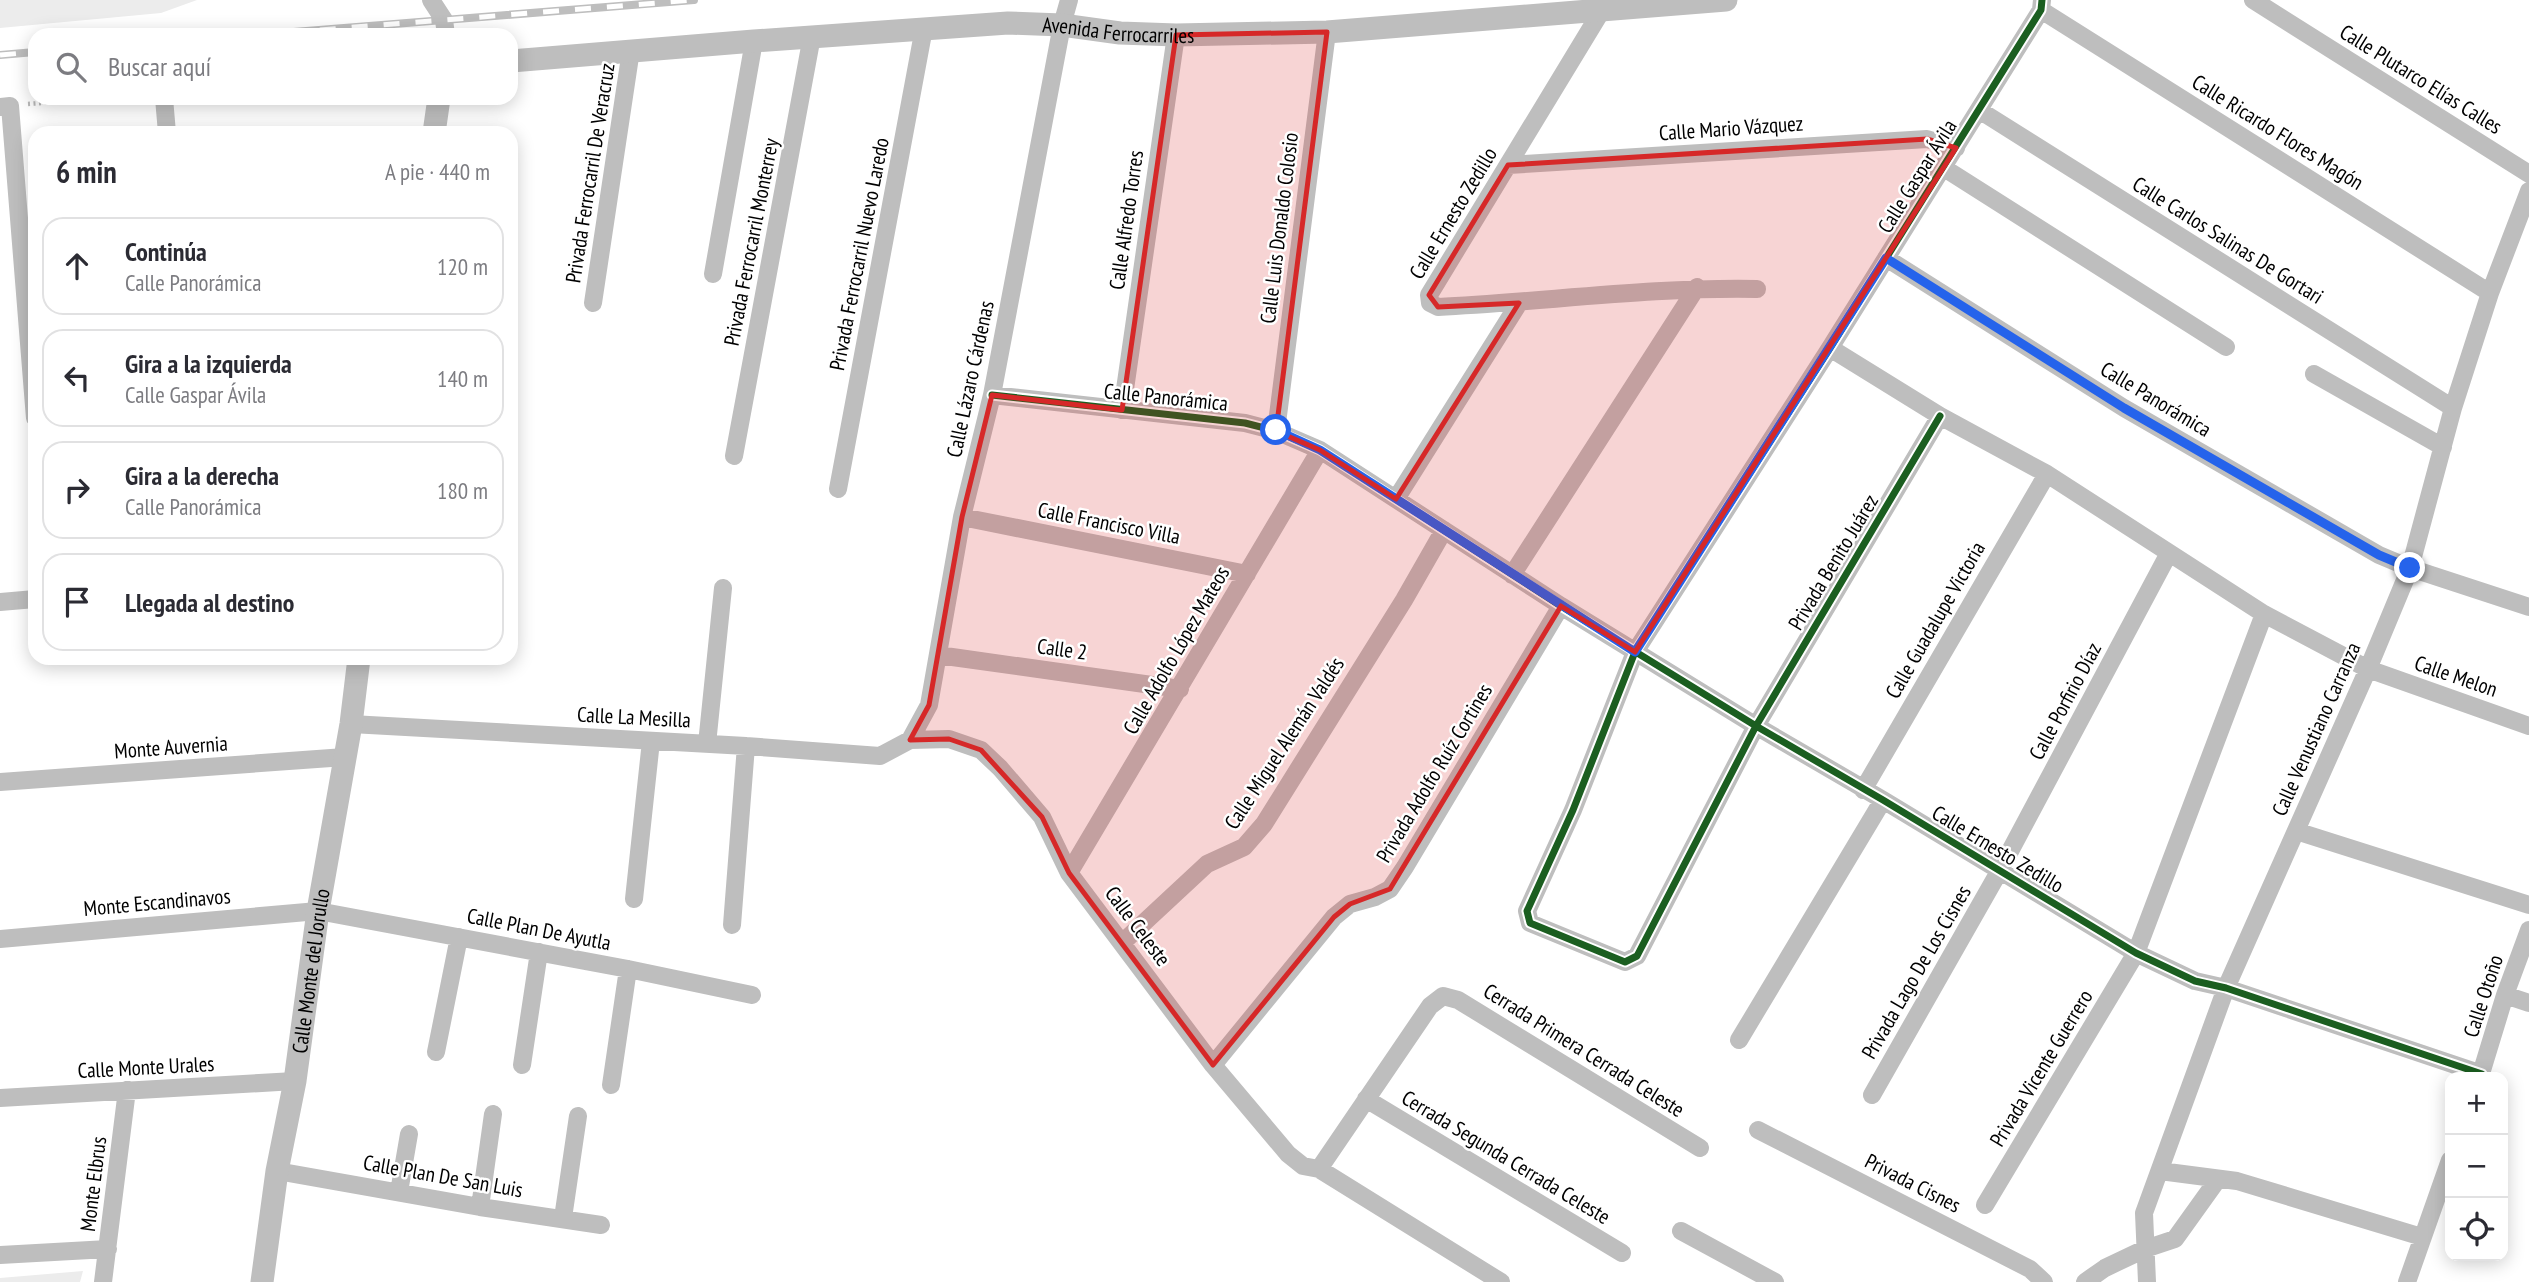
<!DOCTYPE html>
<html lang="es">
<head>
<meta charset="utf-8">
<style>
	:root { --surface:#fff; --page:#f2f2f3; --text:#2b2b33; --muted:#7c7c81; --line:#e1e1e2 }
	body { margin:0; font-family:"PT Sans Narrow",sans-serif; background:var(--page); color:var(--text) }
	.controls { position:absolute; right:21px; bottom:21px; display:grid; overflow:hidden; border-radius:14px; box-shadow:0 4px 18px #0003 }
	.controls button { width:63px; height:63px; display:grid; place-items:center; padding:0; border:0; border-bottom:2px solid var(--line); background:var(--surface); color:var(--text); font:35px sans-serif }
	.stop { position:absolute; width:21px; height:21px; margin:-16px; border:5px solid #2563eb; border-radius:50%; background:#fff }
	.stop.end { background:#2563eb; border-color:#fff; box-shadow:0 2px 7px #0008 }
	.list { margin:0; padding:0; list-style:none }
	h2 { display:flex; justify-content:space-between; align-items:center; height:91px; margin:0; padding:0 28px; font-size:30px }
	h2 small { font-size:23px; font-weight:400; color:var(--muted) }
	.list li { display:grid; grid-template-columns:46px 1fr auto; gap:21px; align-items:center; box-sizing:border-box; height:98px; margin:0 14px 14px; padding:0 14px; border:2px solid var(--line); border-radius:21px }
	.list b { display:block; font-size:26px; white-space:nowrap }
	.list p { margin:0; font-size:23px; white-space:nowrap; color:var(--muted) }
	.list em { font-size:23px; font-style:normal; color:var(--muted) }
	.icon { flex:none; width:38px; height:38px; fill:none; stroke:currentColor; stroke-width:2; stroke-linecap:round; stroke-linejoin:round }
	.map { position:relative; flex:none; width:2529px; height:1282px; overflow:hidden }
	.search { position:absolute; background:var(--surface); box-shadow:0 4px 18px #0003; left:28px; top:28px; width:490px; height:77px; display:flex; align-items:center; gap:18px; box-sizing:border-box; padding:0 24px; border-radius:21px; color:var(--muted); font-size:26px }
	.panel { position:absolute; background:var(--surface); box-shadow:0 4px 18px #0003; left:28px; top:126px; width:490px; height:539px; border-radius:21px }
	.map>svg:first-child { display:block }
</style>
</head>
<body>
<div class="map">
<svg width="2529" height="1282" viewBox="0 0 2529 1282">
	<rect width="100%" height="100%" fill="#fff"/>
	<path fill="#ececec" d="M0 0H197L161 13 0 28Z
		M83 1271 80 1282H0V1278Z"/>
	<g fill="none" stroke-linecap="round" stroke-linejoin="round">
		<path stroke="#b9b9b9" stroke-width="4.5" stroke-dasharray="2 3.5" stroke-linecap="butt" d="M28 104 111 98"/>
		<path stroke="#bebebe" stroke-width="18" d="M431 0 444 20 446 35
			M2253 0 2529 174
			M1602 10 1429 295 1430 303 1438 307C1544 302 1650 287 1757 289
			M2041 10 2490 293
			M164 98 167 133
			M0 107 10 106 35 418
			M1979 110 2453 408
			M1508 165 1927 139 1956 148
			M1944 168 2226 347
			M1886 258 2124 408 2379 555 2410 568 2529 607
			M713 274 754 41
			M593 303 631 50
			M1830 348 1940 416 2047 474 2264 614 2368 669 2529 726
			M2314 374 2443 447
			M992 395 1245 423 1276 431 1320 450 1561 606 1756 726 1883 800 2136 953 2195 981 2226 988 2482 1074
			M1122 410 1176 35
			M1940 416 1756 726 1637 956 1625 962 1530 923 1527 911 1573 810 1635 652 1830 348 2041 10 2042 0
			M1276 431 1327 32
			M734 456 812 36
			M838 489 924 28
			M1396 499 1519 303
			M962 517 1247 574
			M1512 575 1697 287
			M0 602 35 599
			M938 655 1180 689
			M351 724 746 746 880 756 910 740 949 739 981 750 1000 768 1042 817 1069 873 1213 1065 1288 1154 1303 1166 1319 1169 1501 1282
			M910 740 929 705 962 517 992 395 1062 25 1069 0
			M707 744 723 588
			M0 782 345 757
			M1863 790 2047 474
			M2296 831 2529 905
			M1069 873 1320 450
			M634 899 651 741
			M732 925 746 746
			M0 939 318 911 628 969 752 995
			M1122 943 1207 864 1244 847 1264 824 1404 600 1444 530
			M2505 995 2529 1003
			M1739 1040 1883 800
			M436 1052 459 937
			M522 1065 539 952
			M1213 1065 1334 917 1350 904 1375 897 1390 889 1405 867 1561 606
			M2480 1077 2505 995 2529 930
			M611 1085 628 969
			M1872 1095 2000 870 2169 553
			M0 1098 295 1081
			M1366 1099 1622 1253
			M1758 1130 2030 1269 2044 1282
			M1319 1169 1430 1006 1443 996 1458 1000 1700 1148
			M277 1171 480 1207 601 1225
			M2160 1171 2237 1181 2422 1237
			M399 1192 409 1134
			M1985 1205 2136 953 2264 614
			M480 1207 493 1114
			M563 1218 578 1116
			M1681 1231 1775 1282
			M0 1255 108 1249
			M103 1282 127 1090
			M2085 1282 2105 1268 2145 1249 2175 1239 2218 1179
			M2147 1282 2144 1213 2226 988 2368 669 2410 568 2453 408 2490 293 2529 191
			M2407 1282 2450 1160"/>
		<g stroke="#bebebe" stroke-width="23">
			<path id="s1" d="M511 61 754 41 1008 23 1062 25 1120 33 1176 35 1327 32 1726 0"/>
			<path d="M434 133 439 98"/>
			<path id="s2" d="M262 1282 277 1171 295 1081 318 911 351 724 359 658"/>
		</g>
		<defs>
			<path id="rail" d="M256 35 694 0
				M0 55 35 52"/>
		</defs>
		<use href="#rail" stroke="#bebebe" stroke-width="8"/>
		<use href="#rail" stroke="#fff" stroke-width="5" stroke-dasharray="16" stroke-linecap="butt"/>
		<defs>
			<path id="cycleway" d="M992 395 1245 423 1276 431 1320 450 1561 606 1756 726 1883 800 2136 953 2195 981 2226 988 2482 1074
				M1940 416 1756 726 1637 956 1625 962 1530 923 1527 911 1573 810 1635 652 1830 348 2041 10 2042 0"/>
		</defs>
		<use href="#cycleway" stroke="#fff" stroke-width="11"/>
		<use href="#cycleway" stroke="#1b5e20" stroke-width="7"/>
	</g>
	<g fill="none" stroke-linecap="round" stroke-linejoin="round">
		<path stroke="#2563eb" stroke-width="9" d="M1276 430 1320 450 1635 652 1886 258 2124 408 2379 555 2410 568"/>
	</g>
	<path fill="#d62828" fill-opacity="0.2" stroke="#d62828" stroke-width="5" stroke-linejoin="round" d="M1327 32 1276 431 1320 450 1396 499 1519 303 1438 307 1429 295 1508 165 1927 139 1956 148 1635 652 1561 606 1390 889 1350 904 1334 917 1213 1065 1069 873 1042 817 981 750 949 739 910 740 929 705 962 517 992 395 1122 410 1176 35Z"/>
	<g text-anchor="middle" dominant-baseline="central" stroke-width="5" stroke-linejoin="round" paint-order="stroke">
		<g font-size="21" fill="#000" stroke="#fff">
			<text stroke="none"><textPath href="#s1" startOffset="609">Avenida Ferrocarriles</textPath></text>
			<text transform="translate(2421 79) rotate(32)">Calle Plutarco Elías Calles</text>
			<text transform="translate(1731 128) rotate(-4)">Calle Mario Vázquez</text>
			<text transform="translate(2278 132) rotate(32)">Calle Ricardo Flores Magón</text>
			<text transform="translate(590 173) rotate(-81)">Privada Ferrocarril De Veracruz</text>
			<text transform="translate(1917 176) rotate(-58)">Calle Gaspar Ávila</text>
			<text transform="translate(1453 213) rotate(-59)">Calle Ernesto Zedillo</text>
			<text transform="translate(1126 220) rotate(-82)">Calle Alfredo Torres</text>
			<text transform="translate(1279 228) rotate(-83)">Calle Luis Donaldo Colosio</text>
			<text transform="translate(2228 240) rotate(32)">Calle Carlos Salinas De Gortari</text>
			<text transform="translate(751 242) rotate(-79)">Privada Ferrocarril Monterrey</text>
			<text transform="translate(859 254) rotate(-79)">Privada Ferrocarril Nuevo Laredo</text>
			<text transform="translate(970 379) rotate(-78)">Calle Lázaro Cárdenas</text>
			<text transform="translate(1166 397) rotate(6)">Calle Panorámica</text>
			<text transform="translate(2156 399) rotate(31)">Calle Panorámica</text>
			<text transform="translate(1109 523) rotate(11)">Calle Francisco Villa</text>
			<text transform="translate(1833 562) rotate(-59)">Privada Benito Juárez</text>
			<text transform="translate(1935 620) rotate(-60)">Calle Guadalupe Victoria</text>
			<text transform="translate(1062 649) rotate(8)">Calle 2</text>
			<text transform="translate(1176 650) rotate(-60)">Calle Adolfo López Mateos</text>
			<text transform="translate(2456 676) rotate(19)">Calle Melon</text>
			<text transform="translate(2065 701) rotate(-62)">Calle Porfirio Díaz</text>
			<text transform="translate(634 717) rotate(3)">Calle La Mesilla</text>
			<text transform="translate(2316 729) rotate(-66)">Calle Venustiano Carranza</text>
			<text transform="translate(1284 743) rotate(-57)">Calle Miguel Alemán Valdés</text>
			<text transform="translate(171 747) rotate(-4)">Monte Auvernia</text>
			<text transform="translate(1434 773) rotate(-59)">Privada Adolfo Ruíz Cortines</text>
			<text transform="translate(1998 849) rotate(31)">Calle Ernesto Zedillo</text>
			<text transform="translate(157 902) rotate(-5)">Monte Escandinavos</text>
			<text transform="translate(1138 926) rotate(53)">Calle Celeste</text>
			<text transform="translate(539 929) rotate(11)">Calle Plan De Ayutla</text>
			<text stroke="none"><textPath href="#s2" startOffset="315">Calle Monte del Jorullo</textPath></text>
			<text transform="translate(1916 972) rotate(-60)">Privada Lago De Los Cisnes</text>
			<text transform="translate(2483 996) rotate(-72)">Calle Otoño</text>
			<text transform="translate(1584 1050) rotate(32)">Cerrada Primera Cerrada Celeste</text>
			<text transform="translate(146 1067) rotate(-3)">Calle Monte Urales</text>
			<text transform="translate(2041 1068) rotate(-59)">Privada Vicente Guerrero</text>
			<text transform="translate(1506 1157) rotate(31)">Cerrada Segunda Cerrada Celeste</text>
			<text transform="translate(443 1176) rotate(10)">Calle Plan De San Luis</text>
			<text transform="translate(1913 1183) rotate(27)">Privada Cisnes</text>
			<text transform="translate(93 1184) rotate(-83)">Monte Elbrus</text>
		</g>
	</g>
</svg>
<div class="controls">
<button>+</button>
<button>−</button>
<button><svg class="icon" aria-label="locate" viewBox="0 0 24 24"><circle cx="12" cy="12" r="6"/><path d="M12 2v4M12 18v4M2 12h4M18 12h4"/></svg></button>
</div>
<div class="stop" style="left:1276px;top:430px"></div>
<div class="stop end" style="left:2410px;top:568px"></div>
<div class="search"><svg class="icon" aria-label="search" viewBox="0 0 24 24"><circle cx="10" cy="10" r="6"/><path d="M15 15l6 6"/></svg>Buscar aquí</div>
<section class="panel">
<h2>6 min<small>A pie · 440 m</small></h2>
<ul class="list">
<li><svg class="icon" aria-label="ahead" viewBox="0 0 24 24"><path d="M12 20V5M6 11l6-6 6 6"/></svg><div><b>Continúa</b><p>Calle Panorámica</p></div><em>120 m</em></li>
<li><svg class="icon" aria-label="left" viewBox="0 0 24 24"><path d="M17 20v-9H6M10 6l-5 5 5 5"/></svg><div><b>Gira a la izquierda</b><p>Calle Gaspar Ávila</p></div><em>140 m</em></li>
<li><svg class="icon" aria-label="right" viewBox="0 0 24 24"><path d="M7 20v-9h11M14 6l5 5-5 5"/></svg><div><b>Gira a la derecha</b><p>Calle Panorámica</p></div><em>180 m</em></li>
<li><svg class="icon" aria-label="arrive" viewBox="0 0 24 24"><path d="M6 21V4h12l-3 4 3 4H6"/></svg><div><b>Llegada al destino</b></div></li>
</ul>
</section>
</div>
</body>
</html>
